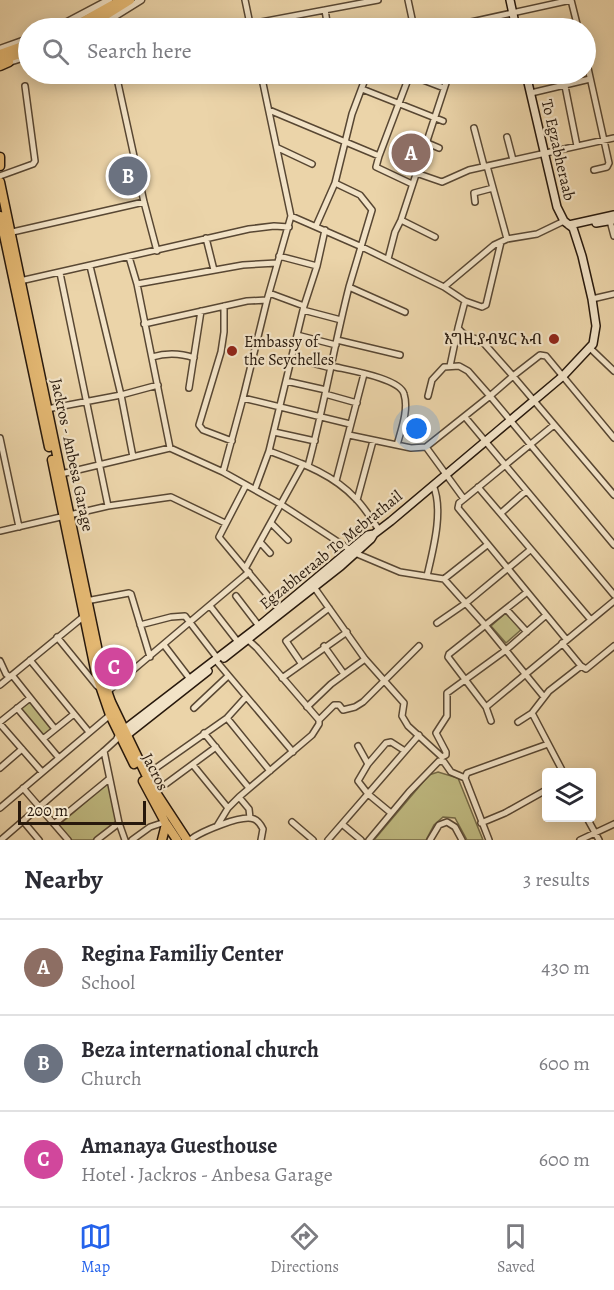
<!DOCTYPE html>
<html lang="en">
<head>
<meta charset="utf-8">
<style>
	:root { --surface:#fff; --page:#f2f2f3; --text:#2b2b33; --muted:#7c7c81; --line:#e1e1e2; --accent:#2563eb }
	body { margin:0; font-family:Alegreya,"Noto Serif Ethiopic",serif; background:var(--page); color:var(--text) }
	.controls { position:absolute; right:18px; bottom:18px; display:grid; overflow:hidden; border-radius:6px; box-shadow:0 3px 15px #0003 }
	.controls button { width:54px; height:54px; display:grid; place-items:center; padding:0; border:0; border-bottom:2px solid var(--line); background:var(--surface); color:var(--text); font:30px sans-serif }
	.scale { position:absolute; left:18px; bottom:15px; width:128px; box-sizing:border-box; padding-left:6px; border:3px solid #27180c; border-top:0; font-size:16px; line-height:21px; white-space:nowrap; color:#27180c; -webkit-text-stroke:4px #f2e3c7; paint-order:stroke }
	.you { position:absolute; left:417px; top:429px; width:21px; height:21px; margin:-15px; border:4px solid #fff; border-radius:50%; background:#1a73e8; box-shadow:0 0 0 9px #1a73e833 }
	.badge { display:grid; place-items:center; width:39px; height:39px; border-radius:50%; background:var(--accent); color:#fff; font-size:20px; font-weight:700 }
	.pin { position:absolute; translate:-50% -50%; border:3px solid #fff; box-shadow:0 2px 6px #0006 }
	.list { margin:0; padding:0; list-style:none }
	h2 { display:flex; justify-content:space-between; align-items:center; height:78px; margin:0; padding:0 24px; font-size:26px }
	h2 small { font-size:20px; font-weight:400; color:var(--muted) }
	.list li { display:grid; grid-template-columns:39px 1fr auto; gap:18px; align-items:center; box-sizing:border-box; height:96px; padding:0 24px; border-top:2px solid var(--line) }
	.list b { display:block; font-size:22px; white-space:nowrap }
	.list p { margin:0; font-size:20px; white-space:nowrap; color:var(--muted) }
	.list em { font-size:20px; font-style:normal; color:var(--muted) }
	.icon { flex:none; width:33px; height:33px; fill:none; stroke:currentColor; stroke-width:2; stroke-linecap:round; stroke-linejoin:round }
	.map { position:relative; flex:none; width:614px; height:840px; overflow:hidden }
	.search { position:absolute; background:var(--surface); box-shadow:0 3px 15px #0003; left:18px; right:18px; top:18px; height:66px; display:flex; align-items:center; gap:15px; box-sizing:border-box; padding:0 21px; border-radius:33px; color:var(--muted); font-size:22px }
	.sheet { height:366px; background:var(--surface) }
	nav { display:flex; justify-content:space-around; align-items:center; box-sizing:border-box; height:84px; border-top:2px solid var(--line); background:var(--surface); font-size:16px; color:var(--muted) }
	nav a { display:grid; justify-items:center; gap:3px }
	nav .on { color:var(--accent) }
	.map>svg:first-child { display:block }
</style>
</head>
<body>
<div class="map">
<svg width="614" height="840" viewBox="0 0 614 840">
	<rect width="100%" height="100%" fill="#ebd4a9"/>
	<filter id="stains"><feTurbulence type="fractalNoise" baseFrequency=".00333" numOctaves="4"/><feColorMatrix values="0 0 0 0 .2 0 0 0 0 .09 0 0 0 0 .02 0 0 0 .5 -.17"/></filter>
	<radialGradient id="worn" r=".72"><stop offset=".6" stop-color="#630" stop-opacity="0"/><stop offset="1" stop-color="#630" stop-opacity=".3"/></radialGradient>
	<path fill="#c0bb82" stroke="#746a47" stroke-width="1.5" d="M508 611 523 628 506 643 491 626Z
		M31 699 56 728 44 738 20 709Z
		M438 772 458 778 483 840H467L455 818 443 817 434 825 426 840H374L429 775Z
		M108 783 118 821 95 840H71L59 825Z"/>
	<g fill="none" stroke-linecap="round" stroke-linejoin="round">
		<defs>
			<path id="minor" d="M245 0 250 24
				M408 0 414 28
				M325 10 328 28
				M251 28 250 24 378 0
				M444 28 571 0 578 28
				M586 59 609 163 607 167 594 170
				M116 74 144 202 157 251
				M410 75 444 88
				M565 86 577 146
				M362 89 443 121
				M531 93 590 79
				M269 110 379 156 410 74
				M474 128 484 166
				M507 137 513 160
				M425 142 439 148
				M278 148 312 164
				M379 156 376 167 412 184
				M487 166 507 239 537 234 564 221
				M416 173 442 182 469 170 614 138
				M0 176 33 164 35 161 25 86
				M335 183 360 195 372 210 349 287 405 312
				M475 202 474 193 493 188
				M291 216 362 247 444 287 494 245 507 239
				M609 217 614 236
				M401 220 435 237
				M316 226 335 183 352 114 367 74
				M8 233 144 202
				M206 238 214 270
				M279 256 317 266
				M129 257 137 284 170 448
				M388 259 395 232 401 220 449 74
				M90 266 121 395 133 457
				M60 273 108 506
				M20 281 249 229 274 226 289 227
				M137 284 243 265 277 263
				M444 287 465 301 482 307 486 305 501 242
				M269 293 304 306
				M592 299 614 294
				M465 301 458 328C465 337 470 337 481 340L513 376 540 355 546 356 614 438
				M224 306V332L221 352 199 425 203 430 232 441
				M303 310 341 320
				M144 324 247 301 267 300
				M297 335 336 345
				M337 340 400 355
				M591 349 614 371
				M152 357C166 353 180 353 194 358
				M292 358 327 367 331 366C347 370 400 378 404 394 409 410 401 430 397 445
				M450 366 458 328
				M286 381 326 390
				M189 388 201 311
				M325 394 357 403
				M243 398 350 424
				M47 409 121 395 158 385
				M465 417 614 595
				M554 425 464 499 459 503 458 508 566 639
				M274 432 315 441
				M349 435 411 448 426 447 490 396 468 371 459 366 444 367 432 380 428 396
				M0 438 19 527
				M426 447 464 499
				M269 451C301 463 333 474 356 499 365 508 372 520 379 530
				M308 466C324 407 334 346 349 287
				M223 472 243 398 267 300 291 216 261 74
				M61 474 170 448 223 472 282 505 355 553 400 572 444 579 486 626 544 697
				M336 481 364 374
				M246 485 219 537 279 609
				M478 487 591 620
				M255 489 269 451 304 306 317 266 325 230
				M614 495 513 376 490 396 614 545
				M357 500 373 441
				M501 513 526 491
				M271 523 288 540
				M0 531 108 506 171 497 225 523
				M260 542 270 553
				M246 567 303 464
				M427 576C433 550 444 510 433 485
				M444 579 487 545
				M314 587 365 659 404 703 402 716 408 726 442 757 446 755V752L436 733 447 716V693L506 650 545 616
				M236 596 259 626
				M86 601 129 593 131 594 150 657
				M210 606 238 642
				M506 609 527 632
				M437 623 466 603 530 550
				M140 625 171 617 185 616 218 659
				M57 637 97 686
				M246 638 257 648 319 720
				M562 643 581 666 586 669 614 646
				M164 645 190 679
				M324 646 344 674
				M30 660 89 732
				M0 661 6 674 10 677
				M218 663 293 752
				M301 663 286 641 329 608
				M12 675 55 729
				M282 678 347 632
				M0 685 83 617
				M107 692 249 572
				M307 707 331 684 365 659
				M486 707 614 601
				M17 708 59 758
				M194 708 228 676
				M532 713 563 772
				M227 718 270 771
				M491 721 486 707 448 657 449 654 526 593
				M0 722 30 698
				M518 722 532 713 549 691 581 666
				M0 724 42 772
				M204 733 249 788
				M43 739 74 714
				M358 746 368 764
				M104 751 119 823 125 840
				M193 765 228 808
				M0 768 22 749
				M146 775 227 718 246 697
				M465 778 467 773 548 744
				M23 788 68 840
				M155 792 216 747
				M239 797 249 809 250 818
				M0 808 110 715
				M391 813 368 794 358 781 368 764 386 743 391 742 405 751
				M587 818 599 840
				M23 821 39 840
				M292 822 313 840
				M481 823 505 813 546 790
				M54 824 109 779
				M342 824 361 840
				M217 826 228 808 239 797 312 735 319 724V720L334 705H339L343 710 355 707 363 702 419 646
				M1 840 104 751 116 740 119 734
				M97 840 119 823
				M132 840 150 827 165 822
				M190 840C200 832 242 814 254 819 259 821 261 825 263 829L261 840
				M328 840 419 735
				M369 840 409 792 439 761 444 762 451 772 465 778 489 840
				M430 840 439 825 447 822 455 827 462 840
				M580 840 614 824"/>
			<path id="tertiary" d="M56 28 109 0
				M96 28 141 0
				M0 49 28 39
				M6 63 28 56"/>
			<path id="secondary" d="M510 0 516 28
				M596 223 614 220
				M569 225 614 215
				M224 658 341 566 371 539 374 534
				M121 732 259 626 368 535 374 534 391 521 563 376 593 344 596 326 592 299 582 256 573 228 564 221 557 207 526 74
				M123 738 208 671"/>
			<path id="primary" d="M0 66 9 62
				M0 157V166
				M0 182 105 685 111 702 151 785 187 840
				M0 216 49 447
				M52 460 96 674 110 715 134 764
				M143 781 165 822 177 840
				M162 840 166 824"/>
			<path id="trunk" d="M90 25 130 0
				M71 28 121 0
				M0 54 28 44
				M0 61 28 51"/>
		</defs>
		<use href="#minor" stroke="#584733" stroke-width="8"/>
		<use href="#tertiary" stroke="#584733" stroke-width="9"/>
		<use href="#secondary" stroke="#27180c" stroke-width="10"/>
		<use href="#primary" stroke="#27180c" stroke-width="11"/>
		<use href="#trunk" stroke="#27180c" stroke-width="11"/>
		<use href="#minor" stroke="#f2e3c7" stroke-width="5"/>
		<use href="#tertiary" stroke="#f2e3c7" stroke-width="6"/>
		<use href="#secondary" stroke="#f2e3c7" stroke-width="7"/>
		<use href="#primary" stroke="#e6ba74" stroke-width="8"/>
		<use href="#trunk" stroke="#e6ba74" stroke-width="8"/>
	</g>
	<g fill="#8f2418" stroke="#f2e3c7" stroke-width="2">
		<circle cx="554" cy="339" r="6"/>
		<circle cx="232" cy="351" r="6"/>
	</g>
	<g text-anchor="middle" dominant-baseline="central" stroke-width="4.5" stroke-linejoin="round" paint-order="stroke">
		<g font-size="16" fill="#27180c" stroke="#f2e3c7">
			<text transform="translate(558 150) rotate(77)">To Egzabheraab</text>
			<text transform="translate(72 455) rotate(78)">Jackros - Anbesa Garage</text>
			<text transform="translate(331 550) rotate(-39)">Egzabheraab To Mebrathail</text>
			<text transform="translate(155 772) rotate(63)">Jacros</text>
		</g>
		<g font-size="16" fill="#27180c" stroke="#f2e3c7" text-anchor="end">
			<text x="542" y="339">እግዚያብሄር አብ</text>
			<text x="244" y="342" text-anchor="start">Embassy of<tspan x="244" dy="18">the Seychelles</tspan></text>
		</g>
	</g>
	<rect width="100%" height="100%" filter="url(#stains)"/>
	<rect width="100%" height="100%" fill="url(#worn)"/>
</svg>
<div class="controls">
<button><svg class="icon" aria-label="layers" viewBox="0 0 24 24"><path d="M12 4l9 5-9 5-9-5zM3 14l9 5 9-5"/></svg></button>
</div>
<div class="scale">200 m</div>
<div class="you"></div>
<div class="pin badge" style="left:411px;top:153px;background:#8d6e63">A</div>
<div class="pin badge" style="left:128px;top:176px;background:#6b7280">B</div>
<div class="pin badge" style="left:114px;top:667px;background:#d1479c">C</div>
<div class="search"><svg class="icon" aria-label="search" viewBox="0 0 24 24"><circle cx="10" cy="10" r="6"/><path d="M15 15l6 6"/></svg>Search here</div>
</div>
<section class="sheet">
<h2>Nearby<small>3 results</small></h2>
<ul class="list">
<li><span class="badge" style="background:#8d6e63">A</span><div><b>Regina Familiy Center</b><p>School</p></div><em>430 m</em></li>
<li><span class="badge" style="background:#6b7280">B</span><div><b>Beza international church</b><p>Church</p></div><em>600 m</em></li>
<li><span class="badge" style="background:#d1479c">C</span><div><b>Amanaya Guesthouse</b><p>Hotel · Jackros - Anbesa Garage</p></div><em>600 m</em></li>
</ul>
</section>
<nav>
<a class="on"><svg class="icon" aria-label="map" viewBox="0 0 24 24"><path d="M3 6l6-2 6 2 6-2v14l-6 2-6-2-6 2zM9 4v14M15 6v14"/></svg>Map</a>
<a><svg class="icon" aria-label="directions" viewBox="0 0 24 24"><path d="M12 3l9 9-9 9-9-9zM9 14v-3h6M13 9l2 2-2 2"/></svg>Directions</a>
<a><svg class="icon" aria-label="saved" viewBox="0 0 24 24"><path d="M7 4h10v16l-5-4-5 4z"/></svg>Saved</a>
</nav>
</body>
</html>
